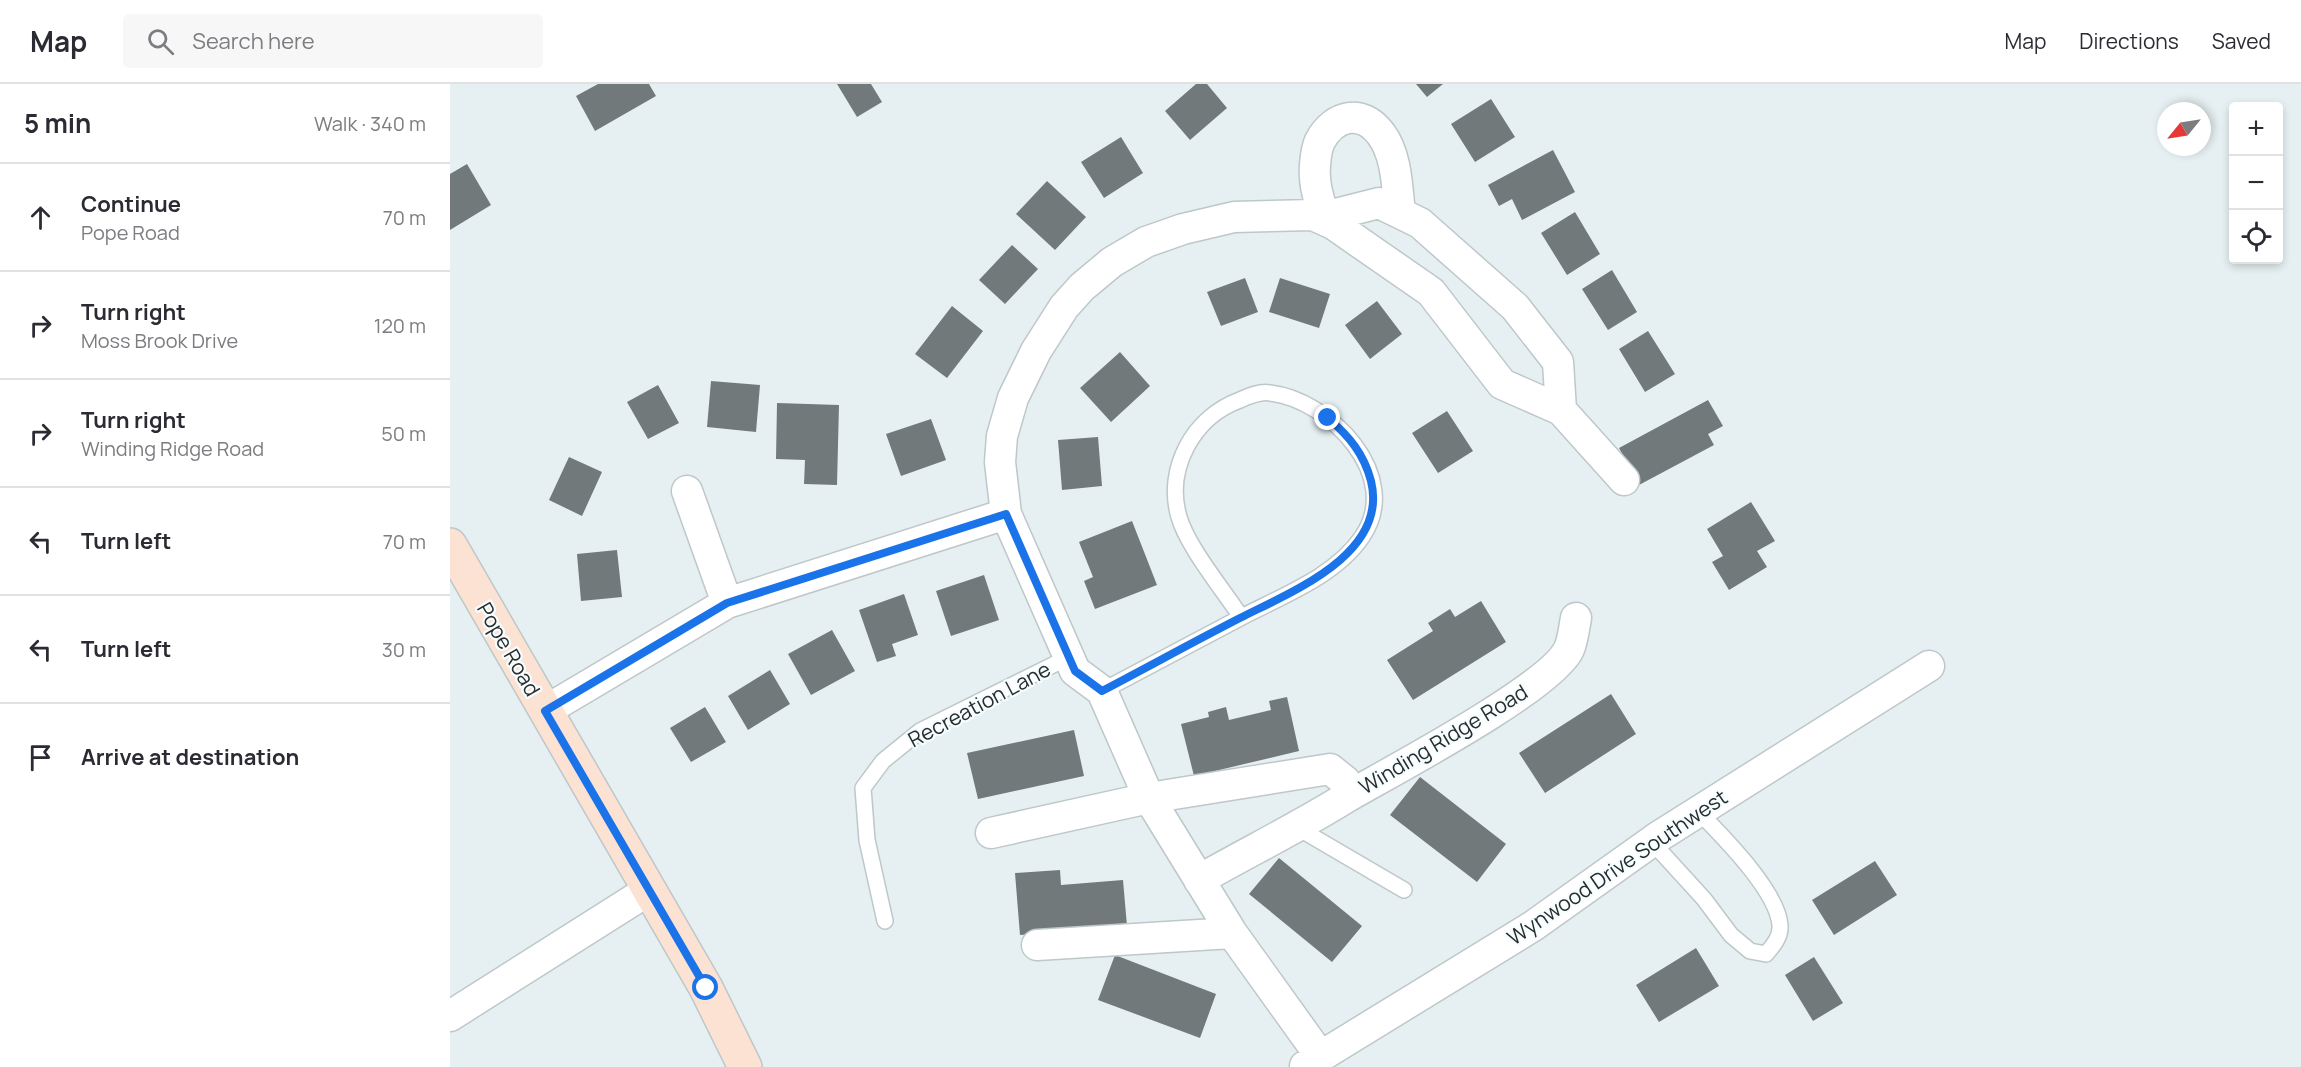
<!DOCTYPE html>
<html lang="en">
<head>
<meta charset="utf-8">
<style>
	:root { --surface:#fff; --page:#f7f7f7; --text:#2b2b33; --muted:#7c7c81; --line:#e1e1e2 }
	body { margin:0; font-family:Manrope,sans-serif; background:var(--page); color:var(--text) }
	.controls { position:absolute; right:18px; top:18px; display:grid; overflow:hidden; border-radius:6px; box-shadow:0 3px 9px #0003 }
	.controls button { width:54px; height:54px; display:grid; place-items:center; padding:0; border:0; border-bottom:2px solid var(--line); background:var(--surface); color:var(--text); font:30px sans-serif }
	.compass { position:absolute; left:1707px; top:18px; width:54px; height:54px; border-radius:50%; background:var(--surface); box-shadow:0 3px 9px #0003; rotate:240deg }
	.stop { position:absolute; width:18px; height:18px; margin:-14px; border:4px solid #1a73e8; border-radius:50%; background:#fff }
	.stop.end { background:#1a73e8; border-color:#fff; box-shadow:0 2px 6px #0008 }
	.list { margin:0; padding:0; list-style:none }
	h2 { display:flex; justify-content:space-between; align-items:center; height:78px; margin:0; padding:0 24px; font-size:26px }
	h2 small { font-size:20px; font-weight:400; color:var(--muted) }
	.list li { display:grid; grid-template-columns:39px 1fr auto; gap:18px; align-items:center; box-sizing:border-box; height:108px; padding:0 24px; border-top:2px solid var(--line) }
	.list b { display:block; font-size:22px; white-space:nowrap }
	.list p { margin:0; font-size:20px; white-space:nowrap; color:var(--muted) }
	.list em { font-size:20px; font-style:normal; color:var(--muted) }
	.icon { flex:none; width:33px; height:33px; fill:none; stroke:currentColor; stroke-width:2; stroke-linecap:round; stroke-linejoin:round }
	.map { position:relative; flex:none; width:1851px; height:983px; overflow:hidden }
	header { display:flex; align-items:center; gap:36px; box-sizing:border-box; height:84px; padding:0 30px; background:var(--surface); border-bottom:2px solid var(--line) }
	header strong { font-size:28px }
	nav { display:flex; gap:33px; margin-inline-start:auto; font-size:21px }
	.search { width:420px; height:54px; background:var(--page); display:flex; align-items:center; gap:15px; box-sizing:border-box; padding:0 21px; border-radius:6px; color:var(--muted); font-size:22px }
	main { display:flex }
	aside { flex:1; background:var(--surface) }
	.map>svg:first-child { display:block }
</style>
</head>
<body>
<header>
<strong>Map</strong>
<div class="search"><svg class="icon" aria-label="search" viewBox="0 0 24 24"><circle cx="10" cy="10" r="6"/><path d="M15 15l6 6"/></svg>Search here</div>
<nav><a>Map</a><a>Directions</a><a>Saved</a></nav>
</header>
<main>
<aside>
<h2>5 min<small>Walk · 340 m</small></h2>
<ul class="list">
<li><svg class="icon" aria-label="ahead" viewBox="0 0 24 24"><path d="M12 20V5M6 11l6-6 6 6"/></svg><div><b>Continue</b><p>Pope Road</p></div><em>70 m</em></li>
<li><svg class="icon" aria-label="right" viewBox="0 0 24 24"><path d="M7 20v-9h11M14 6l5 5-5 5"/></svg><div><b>Turn right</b><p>Moss Brook Drive</p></div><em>120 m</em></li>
<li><svg class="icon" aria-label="right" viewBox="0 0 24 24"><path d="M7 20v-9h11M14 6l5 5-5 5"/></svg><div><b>Turn right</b><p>Winding Ridge Road</p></div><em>50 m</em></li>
<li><svg class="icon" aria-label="left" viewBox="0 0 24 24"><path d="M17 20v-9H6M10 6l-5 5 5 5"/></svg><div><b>Turn left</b></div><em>70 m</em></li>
<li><svg class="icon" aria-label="left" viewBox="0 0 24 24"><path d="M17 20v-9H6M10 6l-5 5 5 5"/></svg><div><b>Turn left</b></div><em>30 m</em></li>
<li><svg class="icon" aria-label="arrive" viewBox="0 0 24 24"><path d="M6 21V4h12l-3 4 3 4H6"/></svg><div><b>Arrive at destination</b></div></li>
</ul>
</aside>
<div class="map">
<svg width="1851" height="983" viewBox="0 0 1851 983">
	<rect width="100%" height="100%" fill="#e6f0f2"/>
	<path fill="#71797b" d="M148 0H199L206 12 145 47 126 12Z
		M387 0H421L432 18 407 33Z
		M746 0H757L777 24 740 56 715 27Z
		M966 0H993L977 13Z
		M1041 15 1065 53 1025 78 1001 40Z
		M671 53 693 89 654 114 631 78Z
		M1103 66 1125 108 1072 136 1062 115 1049 122 1038 101Z
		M17 80 41 121 0 146V90Z
		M597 97 636 133 605 166 566 130Z
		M1125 128 1150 170 1117 191 1091 149Z
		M562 161 588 185 555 220 529 196Z
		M1162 186 1187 228 1158 246 1132 205Z
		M795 194 808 228 771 242 757 208Z
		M830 194 880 210 869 244 819 228Z
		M927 217 952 250 920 275 895 241Z
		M502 222 533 247 497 294 465 270Z
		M1198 247 1225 290 1195 308 1169 265Z
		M670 268 700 302 661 338 630 304Z
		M261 297 310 301 306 348 257 343Z
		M208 301 229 339 198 355 177 318Z
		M1258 316 1273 342 1258 350 1264 361 1189 401 1169 364Z
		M327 319 389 321 387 401 354 400 355 376 326 375Z
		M997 327 1023 367 988 389 962 349Z
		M481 335 496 376 451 392 436 350Z
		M648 353 652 402 612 406 608 356Z
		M119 373 152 388 132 432 99 416Z
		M1301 418 1325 457 1307 467 1317 483 1279 506 1262 478 1273 472 1257 445Z
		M682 437 707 501 645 525 634 497 643 493 629 458Z
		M167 466 172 513 131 517 127 470Z
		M534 491 549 536 501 552 486 507Z
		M454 510 468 551 442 560 446 572 427 578 409 526Z
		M1031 517 1056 558 963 616 937 576 983 547 978 539 1000 525 1005 533Z
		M382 546 405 587 361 611 338 570Z
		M320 586 340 620 298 646 278 612Z
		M1161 610 1186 650 1095 709 1069 669Z
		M837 613 849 667 744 692 731 640 759 633 758 628 776 623 779 636 821 626 819 617Z
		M255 623 276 658 241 678 220 644Z
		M624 646 634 692 528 715 517 669Z
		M970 693 1056 760 1027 798 940 731Z
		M829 774 912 842 882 878 799 810Z
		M1425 777 1447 811 1384 851 1362 816Z
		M610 786 611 801 673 796 677 842 570 851 565 789Z
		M1246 864 1269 902 1209 938 1186 901Z
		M665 871 766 910 750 954 648 916Z
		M1364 873 1393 919 1363 937 1335 891Z"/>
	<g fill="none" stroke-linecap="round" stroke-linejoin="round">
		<defs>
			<path id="lane" d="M652 607C697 583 743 559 788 535 829 513 885 493 912 453 954 392 880 316 820 309 810 307 799 312 790 316 743 333 715 385 729 433 737 462 774 507 791 533
				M848 744 954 806
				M1202 758 1254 815 1281 851 1300 867 1316 870C1323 862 1331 853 1330 841 1327 806 1272 752 1248 727
				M435 837 417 756 413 704 433 677 470 647 619 573"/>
			<path id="street" d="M874 133 929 119 970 139 1065 223 1108 278 1111 326
				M874 133C871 121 865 106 865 93 864 84 866 65 870 57 884 31 912 24 931 50 947 71 947 104 950 129
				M237 407 277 519
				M95 627 277 519 556 430
				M541 749 699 714 880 685 895 697 897 713C940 688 1102 603 1119 565 1123 556 1124 544 1126 534
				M749 796C798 768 849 743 897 713
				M587 861 782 849
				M0 932 199 806
				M871 973 782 849 699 714 652 607 625 587 556 430 550 378 552 352 563 314 586 267 614 223 632 203 662 178 696 158 733 145 784 133 863 131 883 140 981 208 1052 300 1111 326 1174 396
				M855 982 1083 842 1208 753 1479 582"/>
			<path id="secondary" d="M0 461 256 904 295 983"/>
		</defs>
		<use href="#lane" stroke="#bec7c9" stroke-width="18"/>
		<use href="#street" stroke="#bec7c9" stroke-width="33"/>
		<use href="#secondary" stroke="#bec7c9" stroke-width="36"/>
		<use href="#lane" stroke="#fff" stroke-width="15"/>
		<use href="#street" stroke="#fff" stroke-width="30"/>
		<use href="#secondary" stroke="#fbe2d2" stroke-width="33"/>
	</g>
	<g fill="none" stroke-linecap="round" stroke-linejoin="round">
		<path stroke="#1a73e8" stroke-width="8" d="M256 904 95 627 277 519 556 430 625 587 652 607C698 583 743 558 790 534 841 508 939 470 921 397 914 370 899 352 878 334"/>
	</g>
	<g text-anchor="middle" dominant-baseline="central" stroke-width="4.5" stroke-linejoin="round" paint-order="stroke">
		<g font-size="21" fill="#292c2d" stroke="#f5fdff">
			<text transform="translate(59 565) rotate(60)">Pope Road</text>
			<text transform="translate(529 620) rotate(-28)">Recreation Lane</text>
			<text transform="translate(993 655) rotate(-31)">Winding Ridge Road</text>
			<text transform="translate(1167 783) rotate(-34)">Wynwood Drive Southwest</text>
		</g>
	</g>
</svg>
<div class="controls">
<button>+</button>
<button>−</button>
<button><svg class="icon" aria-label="locate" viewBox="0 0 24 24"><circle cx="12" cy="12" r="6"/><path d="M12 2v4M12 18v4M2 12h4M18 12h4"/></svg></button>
</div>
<svg class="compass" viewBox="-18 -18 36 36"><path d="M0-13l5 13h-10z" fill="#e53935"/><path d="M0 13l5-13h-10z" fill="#7c7c81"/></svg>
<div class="stop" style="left:256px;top:904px"></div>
<div class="stop end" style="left:878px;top:334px"></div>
</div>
</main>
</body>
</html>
